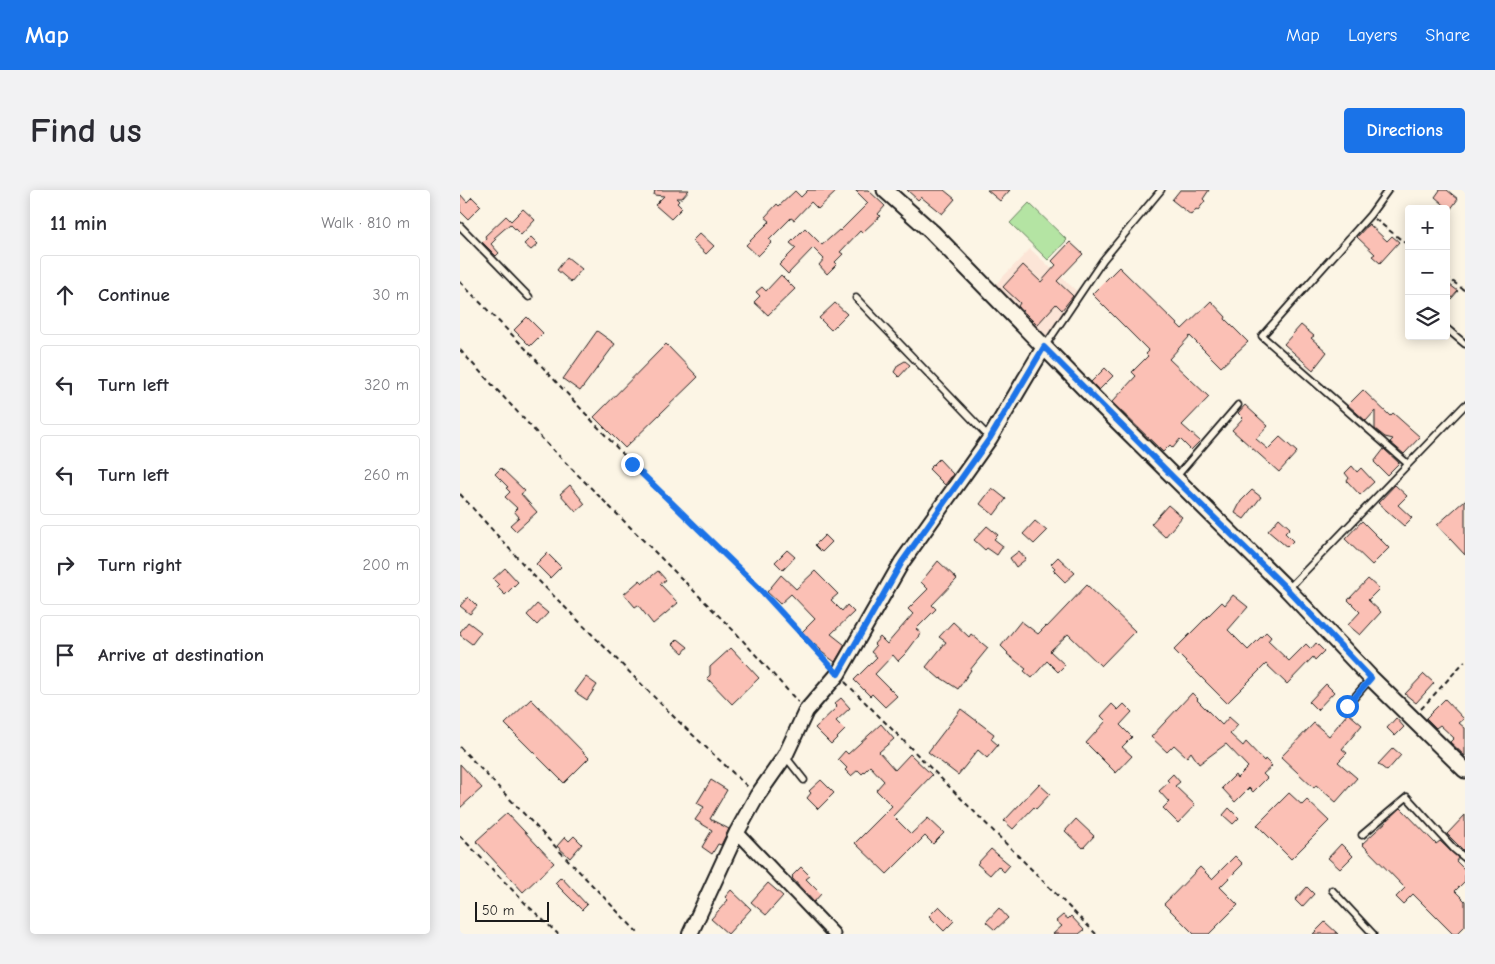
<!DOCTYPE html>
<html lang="en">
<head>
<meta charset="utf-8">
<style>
	:root { --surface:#fff; --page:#f2f2f3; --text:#2b2b33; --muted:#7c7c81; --line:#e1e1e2; --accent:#1a73e8 }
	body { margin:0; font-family:"Comic Neue",sans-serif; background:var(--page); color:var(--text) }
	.controls { position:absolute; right:15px; top:15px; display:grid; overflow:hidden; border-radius:5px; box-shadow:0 2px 12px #0003 }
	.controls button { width:45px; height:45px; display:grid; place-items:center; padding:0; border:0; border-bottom:1px solid var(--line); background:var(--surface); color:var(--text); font:25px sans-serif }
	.scale { position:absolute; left:15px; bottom:12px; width:74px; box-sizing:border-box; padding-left:5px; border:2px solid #1c1c1c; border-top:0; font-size:14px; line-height:18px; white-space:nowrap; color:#1c1c1c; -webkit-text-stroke:4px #fcf5e5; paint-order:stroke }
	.stop { position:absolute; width:15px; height:15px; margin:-11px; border:4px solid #1a73e8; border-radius:50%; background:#fff }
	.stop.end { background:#1a73e8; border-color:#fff; box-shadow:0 1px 5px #0008 }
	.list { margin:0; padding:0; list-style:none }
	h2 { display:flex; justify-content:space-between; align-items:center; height:65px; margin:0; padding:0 20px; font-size:21px }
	h2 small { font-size:16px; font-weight:400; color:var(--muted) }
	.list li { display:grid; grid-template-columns:32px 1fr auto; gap:15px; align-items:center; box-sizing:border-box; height:80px; margin:0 10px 10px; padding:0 10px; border:1px solid var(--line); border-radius:5px }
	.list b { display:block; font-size:19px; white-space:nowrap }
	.list em { font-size:16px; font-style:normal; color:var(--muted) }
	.icon { flex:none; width:28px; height:28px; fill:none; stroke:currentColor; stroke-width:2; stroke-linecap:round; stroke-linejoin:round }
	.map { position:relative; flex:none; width:1005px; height:744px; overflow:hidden; border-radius:5px }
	header { display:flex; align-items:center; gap:30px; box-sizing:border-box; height:70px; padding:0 25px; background:var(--accent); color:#fff }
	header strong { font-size:24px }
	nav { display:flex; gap:28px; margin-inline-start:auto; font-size:18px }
	.intro { display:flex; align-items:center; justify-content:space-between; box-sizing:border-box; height:120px; padding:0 30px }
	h1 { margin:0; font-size:35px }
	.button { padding:12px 22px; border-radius:5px; background:var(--accent); color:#fff; font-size:18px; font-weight:700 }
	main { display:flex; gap:30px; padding:0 30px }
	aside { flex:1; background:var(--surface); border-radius:5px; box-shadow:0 2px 12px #0003 }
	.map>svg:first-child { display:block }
</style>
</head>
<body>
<header>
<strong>Map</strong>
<nav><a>Map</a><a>Layers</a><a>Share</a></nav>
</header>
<div class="intro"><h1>Find us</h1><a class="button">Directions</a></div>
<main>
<aside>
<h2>11 min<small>Walk · 810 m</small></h2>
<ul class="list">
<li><svg class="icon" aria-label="ahead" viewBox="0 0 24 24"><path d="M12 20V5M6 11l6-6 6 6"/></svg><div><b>Continue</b></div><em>30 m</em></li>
<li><svg class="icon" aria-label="left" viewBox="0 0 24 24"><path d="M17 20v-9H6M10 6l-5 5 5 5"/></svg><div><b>Turn left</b></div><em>320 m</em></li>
<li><svg class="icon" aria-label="left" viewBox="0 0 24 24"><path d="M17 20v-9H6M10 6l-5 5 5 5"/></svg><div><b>Turn left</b></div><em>260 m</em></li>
<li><svg class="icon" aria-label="right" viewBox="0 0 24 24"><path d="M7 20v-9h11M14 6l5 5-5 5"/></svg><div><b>Turn right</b></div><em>200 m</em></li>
<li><svg class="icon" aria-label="arrive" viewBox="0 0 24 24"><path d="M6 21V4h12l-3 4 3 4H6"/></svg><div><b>Arrive at destination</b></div></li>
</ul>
</aside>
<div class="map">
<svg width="1005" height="744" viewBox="0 0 1005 744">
	<rect width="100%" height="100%" fill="#fcf5e5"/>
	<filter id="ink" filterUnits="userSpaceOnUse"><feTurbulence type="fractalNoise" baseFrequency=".02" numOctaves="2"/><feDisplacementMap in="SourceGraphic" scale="10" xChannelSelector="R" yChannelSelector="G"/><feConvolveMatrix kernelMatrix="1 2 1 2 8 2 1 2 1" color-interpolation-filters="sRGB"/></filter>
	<g filter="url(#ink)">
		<path fill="#fce5d7" d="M570 59 620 104 585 148 533 97Z"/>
		<path fill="#b4e4a3" stroke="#688060" d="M569 13 607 50 588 70 550 33Z"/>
		<path fill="#fbc0b5" stroke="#1c1c1c" d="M195 0H229L222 8H216L219 11 217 13 222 18 211 29 195 15 204 6 194 5Z
			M348 0H378L358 19 351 12 334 30 331 28 309 50 312 52 298 66 286 55 310 31 305 27 317 14 319 16 335 1 341 7Z
			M395 0H408L425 16 418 24 420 26 402 43 400 41 380 62 383 64 375 72 377 74 367 84 359 75 364 69 353 58 328 84 319 75 336 58 330 53 345 38 362 55 379 40 380 41 408 13Z
			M447 0H484L495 9 482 24 461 7 458 10Z
			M527 0H550L540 11Z
			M720 0H749L743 9 745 11 738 20 736 19 731 25 712 10Z
			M980 0H987L998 9 990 20 975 7Z
			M0 4 7 12 12 7 21 16 8 29 0 21Z
			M63 19 75 30 61 45 50 34 34 48 36 49 31 54 39 63 36 66 22 52 26 48 25 46 46 26 51 31Z
			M909 34 927 51 932 46 939 52 920 73 912 66 915 64 897 47Z
			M240 43 254 56 246 64 232 51Z
			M71 47 78 54 71 60 64 54Z
			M610 52 623 64 597 91 613 106 602 120 596 114 577 135 558 116 560 113 543 97 563 75 581 92 596 75 592 71Z
			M107 67 122 79 111 92 97 80Z
			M659 77 722 139 751 111 766 127 765 129 788 152 761 177 730 146 709 169 749 207 722 235 740 251 731 260 720 249 713 258 710 255 703 262 652 212 676 186 672 182 688 166 686 164 689 161 632 104Z
			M321 85 335 99 308 125 294 112 300 106 296 102 302 97 306 101Z
			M990 95 998 101 991 109 986 105V100Z
			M375 113 387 124 371 140 359 128Z
			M67 127 83 143 70 156 54 140Z
			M841 135 854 146 851 148 867 162 853 180 824 154Z
			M137 141 155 154 120 201 103 189Z
			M206 154 238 187 165 258 134 227Z
			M445 171 450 175 439 187 434 182 438 175Z
			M645 178 653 186 639 200 631 192Z
			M903 200 930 226 933 223 960 247 944 264 930 252 933 249 925 247 915 239V221L906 231 888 215Z
			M785 215 808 236 796 249 808 259 820 247 837 262 819 282 772 240 783 228 778 223Z
			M924 259 939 273 927 285 914 272Z
			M479 269 493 284 485 295 469 279Z
			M892 276 897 282 901 278 914 292 900 305 887 291 889 288 885 283Z
			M41 278 65 301 61 304 77 322 56 341 50 335 59 327 54 321 57 318 45 307 50 302 46 298 48 297 35 284Z
			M110 295 125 314 116 322 100 304Z
			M935 295 947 306 938 315 952 328 944 336 918 313Z
			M532 298 546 309 534 325 520 314Z
			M792 300 801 307 784 329 775 323 781 311Z
			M1005 310V365L977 335Z
			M708 315 722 327 705 347 691 334Z
			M819 328 830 338 825 343 833 351 827 357 808 341Z
			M575 331 587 341 574 354 563 344Z
			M902 331 929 358 912 375 885 349Z
			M527 336 538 345 534 349 543 356 537 365 527 358 525 360 514 350Z
			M365 345 372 352 362 362 355 355Z
			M327 360 335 367 323 380 315 372Z
			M559 361 566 369 556 377 550 368Z
			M87 363 101 377 90 388 76 374Z
			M598 367 615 383 605 392 593 380 595 378 591 374Z
			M478 371 497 389 472 415 476 419 456 439 461 443 446 463 438 471 433 465 415 484 437 506 425 517 412 504 410 506 394 490 417 467 411 462 416 456 414 454 420 447 427 454 453 424 448 419 468 399 461 392Z
			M45 378 58 392 45 405 37 397 39 395 33 389Z
			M198 381 206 390 200 394 218 413 193 434 178 415 175 417 164 404 180 390 183 393Z
			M355 381 378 404 371 410 382 421 387 415 394 422 371 444 385 455 375 472 360 461 361 460 341 443 355 429 331 404 320 414 307 402 321 385 336 399Z
			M908 389 919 399 908 410 921 422 900 445 888 435 900 422 888 410Z
			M627 395 675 441 641 476 608 444 590 461 605 475 598 482 587 471 572 488 564 481 566 479 547 464 548 463 541 456 561 431 578 444 586 436 587 437Z
			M773 405 788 417 768 440 788 460 806 442 811 447 808 451 829 471 846 454 851 459 856 453 864 461 855 470 853 467 827 494 806 474 767 513 714 460 762 412 765 415Z
			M8 407 17 416 10 424 0 416Z
			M77 414 88 423 77 435 67 425Z
			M8 432 21 442 12 454 0 445V442Z
			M493 432 509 447 511 444 528 458 510 480H511L498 499 481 488 480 489 466 477 486 452 479 447Z
			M218 449 228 457 223 463 213 454Z
			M271 458 299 488 272 514 247 488 250 485V477Z
			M964 484 974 493 956 513 945 504Z
			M126 487 137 495 127 510 115 502Z
			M866 494 874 502 857 520 849 512Z
			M732 503 738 509 737 510 762 535 769 527 778 535 770 544 783 556 786 552 804 571 805 569 812 576 803 584 807 588 793 602 789 598 775 612 762 598 775 585 777 588 788 577 766 554 739 574 731 562 727 567 714 555 707 562 691 547Z
			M381 508 390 518 376 531 385 540 371 554 355 538 377 517 374 514Z
			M71 509 129 568 104 593 45 534Z
			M985 509 1004 529 999 533 1005 538V566L990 552 994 548 980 535 976 538 966 528Z
			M652 514 658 520 664 514 672 522 660 535 672 547 662 557 672 566 656 583 626 553 646 531 641 526Z
			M501 519 534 544 531 549 538 555 527 568 518 560 498 585 468 562Z
			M888 523 902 535 882 559 887 563 878 572 897 588 876 612 856 595 854 598 821 567 854 533 869 546Z
			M936 528 944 537 935 546 927 538Z
			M421 534 434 549 419 562 435 580 450 564 472 585 433 626 451 644 468 628 484 643 473 654 465 646 427 684 395 653 432 616 416 600 424 591 410 576 402 584 398 580 391 586 385 580 387 578 378 569 385 561 388 564Z
			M933 558 941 565 927 581 918 574Z
			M0 574 22 598 0 618Z
			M713 584 720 592 715 596 735 615 718 633 703 618 709 612 699 601 709 592 707 590Z
			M251 590 267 600 250 629 269 639 261 655 258 654 252 664 242 657 252 640 235 630 244 617 237 613Z
			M361 590 374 603 358 619 347 608 351 603 349 601Z
			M579 594 590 604 576 619 574 617 553 639 544 631Z
			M829 603 842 615 847 610 869 631 831 669 797 635Z
			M769 618 779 628 773 634 763 625Z
			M941 618 976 654 980 651 998 668 996 671 1005 680V691L995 701 1005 711V736L997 744H993L953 704 943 714 936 707 945 698 902 654Z
			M47 623 94 673 63 702 16 651Z
			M1005 625V661H1004L987 644Z
			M616 629 634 646 623 658 605 641Z
			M114 646 122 654 110 668 97 656 105 647 109 651Z
			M881 654 893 666 880 679 868 668Z
			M531 659 550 675 544 682 538 676 530 685 517 674Z
			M775 666 783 674 760 697 778 715 749 744H734L704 714 740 677 752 689Z
			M341 677 350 686 346 689 361 704 354 712 332 688 333 687 332 686Z
			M101 687 127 715 122 720 95 693Z
			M308 693 323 706 306 725 291 712Z
			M847 697 854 704 842 717 835 710Z
			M271 700 291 719 268 744 251 729 268 710 265 707Z
			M479 716 494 731 484 741 469 726Z
			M539 718 548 728 535 740 526 732Z
			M603 725 608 729 611 726 624 740 619 744H593L602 736 596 731Z
			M865 732 878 744H853Z"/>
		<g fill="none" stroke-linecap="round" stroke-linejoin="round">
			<defs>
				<path id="service" d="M928 0 910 25 802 146 948 274
					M0 36 69 107
					M396 108 530 248
					M986 138 1005 154
					M585 156 643 70 701 0
					M716 287 778 215
					M829 398 1005 215
					M887 516 911 488
					M325 566 344 590
					M902 645 947 607 994 659 1005 668
					M872 700 913 744"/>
				<path id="minor" d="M277 642 374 744"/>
				<path id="tertiary" d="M230 744 277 642 297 606 325 566 346 521 378 484 442 372 530 248 584 157"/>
				<path id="secondary" d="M425 0 472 42 627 201 827 399 911 488 1005 580"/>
			</defs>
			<use href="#service" stroke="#1c1c1c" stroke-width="9"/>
			<use href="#minor" stroke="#1c1c1c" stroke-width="15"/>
			<use href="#tertiary" stroke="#1c1c1c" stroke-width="18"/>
			<use href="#secondary" stroke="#1c1c1c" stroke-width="19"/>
			<path stroke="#1c1c1c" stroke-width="2" stroke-dasharray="5 4" stroke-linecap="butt" d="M915 29 949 56
				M986 86 1005 101
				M0 92 65 158 172 274 298 397 370 476
				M0 160 88 255 276 443 338 512
				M0 304 73 385 217 530 288 597
				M385 492 636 744
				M961 519 1005 471
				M0 557 179 744
				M0 646 66 714 98 744"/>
			<use href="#service" stroke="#fcf5e5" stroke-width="5.5"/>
			<use href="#minor" stroke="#fcf5e5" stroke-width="11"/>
			<use href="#tertiary" stroke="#fcf5e5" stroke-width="14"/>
			<use href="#secondary" stroke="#fcf5e5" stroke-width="15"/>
		</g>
	</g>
	<g fill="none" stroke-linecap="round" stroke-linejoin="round" filter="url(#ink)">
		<path stroke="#1a73e8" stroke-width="6" d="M172 274 298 397 378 484 442 372 530 248 584 157 714 288 827 399 911 488 887 516"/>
	</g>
</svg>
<div class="controls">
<button>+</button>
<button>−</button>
<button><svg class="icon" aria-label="layers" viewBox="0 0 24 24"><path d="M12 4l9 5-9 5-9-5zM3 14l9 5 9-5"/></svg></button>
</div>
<div class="scale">50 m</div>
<div class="stop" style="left:887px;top:516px"></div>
<div class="stop end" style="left:172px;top:274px"></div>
</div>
</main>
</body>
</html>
